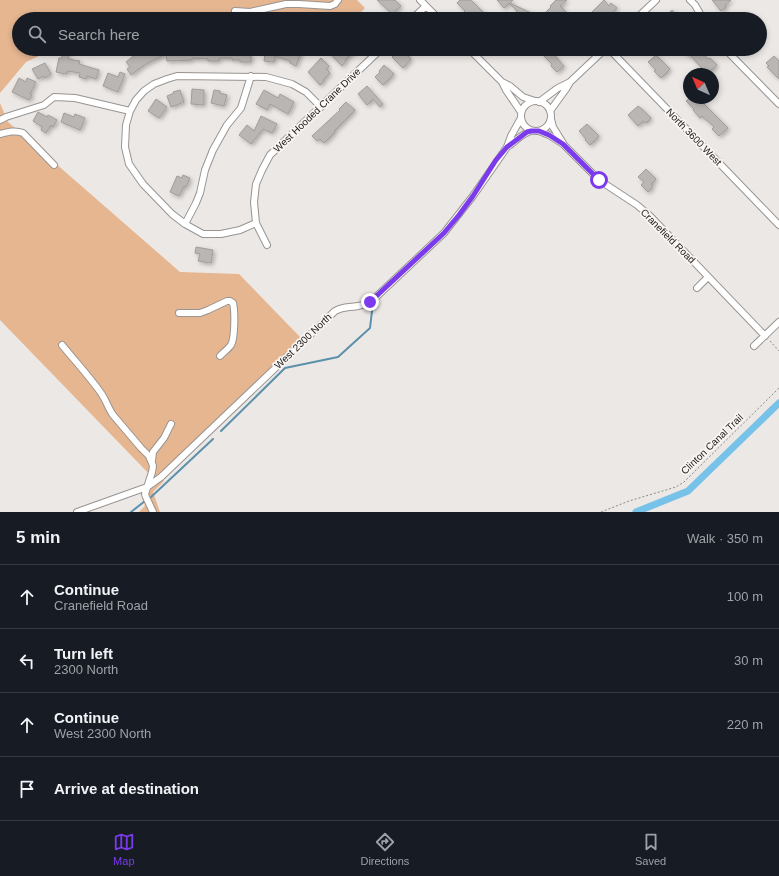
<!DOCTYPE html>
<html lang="en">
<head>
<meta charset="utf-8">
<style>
	:root { --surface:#171b24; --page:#20242c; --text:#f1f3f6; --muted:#9ea1a6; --line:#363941; --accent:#7c3aed }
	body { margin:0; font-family:Arial,sans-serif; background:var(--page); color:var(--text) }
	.compass { position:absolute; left:683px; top:68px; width:36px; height:36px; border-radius:50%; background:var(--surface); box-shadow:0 2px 6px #0003; rotate:316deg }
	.stop { position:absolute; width:12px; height:12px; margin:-9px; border:3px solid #7c3aed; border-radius:50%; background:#fff }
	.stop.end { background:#7c3aed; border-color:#fff; box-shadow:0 1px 4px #0008 }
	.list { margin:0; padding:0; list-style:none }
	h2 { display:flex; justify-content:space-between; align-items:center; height:52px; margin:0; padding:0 16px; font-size:17px }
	h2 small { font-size:13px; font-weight:400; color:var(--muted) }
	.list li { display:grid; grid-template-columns:26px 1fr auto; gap:12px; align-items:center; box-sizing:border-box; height:64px; padding:0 16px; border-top:1px solid var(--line) }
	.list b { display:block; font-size:15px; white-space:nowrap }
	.list p { margin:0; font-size:13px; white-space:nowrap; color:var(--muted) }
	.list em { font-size:13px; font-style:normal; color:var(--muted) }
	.icon { flex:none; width:22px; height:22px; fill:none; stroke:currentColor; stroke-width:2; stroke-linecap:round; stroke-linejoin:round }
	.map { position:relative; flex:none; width:779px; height:512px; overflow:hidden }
	.search { position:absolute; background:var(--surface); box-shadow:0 2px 6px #0003; left:12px; right:12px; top:12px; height:44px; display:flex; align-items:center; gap:10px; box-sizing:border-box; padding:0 14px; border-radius:22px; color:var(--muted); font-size:15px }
	.sheet { height:308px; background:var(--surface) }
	nav { display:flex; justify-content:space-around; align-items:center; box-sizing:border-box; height:56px; border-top:1px solid var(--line); background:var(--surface); font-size:11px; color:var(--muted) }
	nav a { display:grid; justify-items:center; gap:2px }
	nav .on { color:var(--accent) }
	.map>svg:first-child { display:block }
</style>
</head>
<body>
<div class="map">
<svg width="779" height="512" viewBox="0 0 779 512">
	<defs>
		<filter id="shadow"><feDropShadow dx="2" dy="2" stdDeviation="2" flood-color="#0004"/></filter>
	</defs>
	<rect width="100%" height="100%" fill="#ece8e5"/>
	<path fill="#e6b691" d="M0 0H357L365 8 354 19H19V49H54L26 62 0 93Z
		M0 103 8 122 180 272 239 274 301 338 159 475 164 481 153 492 160 512H139L145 506 140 488 154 479 0 320Z"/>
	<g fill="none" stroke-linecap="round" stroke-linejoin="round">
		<path stroke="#5c90ab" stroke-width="2" d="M221 431 285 368 338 357 370 328 372 311
			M150 498 213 439
			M131 512 145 501"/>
		<path stroke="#77c2e9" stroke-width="7" d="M636 512 688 491 779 403"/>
	</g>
	<path fill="#b9b6b3" stroke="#a19d9a" filter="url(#shadow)" d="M377 0H395L401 6 392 14Z
		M460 0H471L490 19H469L463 13 465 11 457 3Z
		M497 0H513L510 3 544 19H513L517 11 509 3 504 8Z
		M556 0H567L560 6 566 12 558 19H551L545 13 551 7 550 6Z
		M604 0 609 6 611 3 617 8 609 16 608 14 602 19H585Z
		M712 0H731L725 5 726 7 721 11Z
		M672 10 681 19H662Z
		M142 49H200V53H212V49H248L247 55H251V62H240V60H232V58H219V61H208V59L192 58V60L167 61 166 54 144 65 131 75 127 69 130 67 126 62Z
		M263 49 282 51 283 49H298V51L301 52 296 66 290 63V61L275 56 274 62 264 61 265 52 262 51Z
		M326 49H356L345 60 346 61 342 66Z
		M401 49H410L406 54 411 59 403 68 392 57Z
		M549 49 564 66 557 72 551 66 552 64 543 55Z
		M682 49H699L708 59 710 58 717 65 707 74 690 55 689 56Z
		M62 54 69 55 68 59 80 61 79 64 99 70 96 79 87 76 86 79 79 77 80 73 67 71 66 74 56 72 59 58H62Z
		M656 55 670 69 661 78 654 71 656 70 648 62Z
		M774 56 779 61V79L767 67 769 66 766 63Z
		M321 58 329 66 326 69 330 73 323 80 324 81 320 85 308 72Z
		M45 63 51 74 45 78 44 76 38 79 32 69Z
		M384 65 394 74 383 85 375 77 380 72 379 71Z
		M120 72 125 74 118 92 103 86 108 73 118 77Z
		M19 78 26 82 27 78 36 82 30 94 32 95 29 100 12 92Z
		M367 86 383 104 380 107 373 99 367 105 358 94Z
		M192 89 204 90V105L191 104Z
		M180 90 184 102 171 107 167 96 174 93 173 92Z
		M214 90 220 91V93L227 95 224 106 211 103Z
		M264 90 278 98 280 94 294 102 288 114 270 104 267 110 256 104Z
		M690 98H698L728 128 719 136 712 129 714 127 702 116 700 118 693 110 694 109 686 101Z
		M156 99 167 107 159 118 148 111Z
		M346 102 355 110 334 131 335 132 324 143 320 139 317 141 312 136 340 110 339 109Z
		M638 106 642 109 651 118 646 123 643 121 638 126 628 115Z
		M38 112 47 117 48 115 57 120 53 127 51 125 46 133 41 130 42 127 33 121Z
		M64 113 74 117 75 114 85 118 80 130 61 122Z
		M261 116 277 124 272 133 263 129 251 144 239 135 247 125 254 131Z
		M587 124 599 136 590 145 585 140 586 139 579 131Z
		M646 169 656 179 651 184 653 186 648 192 641 185 644 182 638 177Z
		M183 175 190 178 186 187 184 186 179 196 170 192 177 176 182 178Z
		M196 247 213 250 211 263 198 261 200 254 195 253Z"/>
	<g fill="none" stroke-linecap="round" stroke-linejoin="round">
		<defs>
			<path id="minor" d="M420 0 439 19
				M690 0 695 5 703 19
				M235 11 250 12 286 4H299L330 6 335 4 338 0
				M412 19 426 6
				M636 19 656 0
				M469 49 502 82 506 90 521 112
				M609 49 779 225
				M725 49 779 104
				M502 82 510 86 523 97 535 101
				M521 116a15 15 0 1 1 30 0a15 15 0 1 1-30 0Z
				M539 102 558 88 570 82 605 49
				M550 111 566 89 570 82
				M551 119 553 127 563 143
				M0 120 6 117 44 105 54 97 75 98 130 111
				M539 131 549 135 563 144 599 180 637 205 650 216 765 336
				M0 134C8 132 15 130 23 133L54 165
				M507 147C515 142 521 134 531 131
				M256 223 240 230 221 234H203L185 224 172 214 143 184 129 164 125 147 126 125 130 111 136 100 144 91 154 84 167 79 177 76 266 77 292 84 306 92 321 107
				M185 224 196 203 200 193 205 170 213 150 227 125 241 108 251 76
				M267 245 256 223 254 202 256 184 262 170 270 155 381 49
				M697 288 708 277
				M179 313H200L208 310 227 301H230L233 303C235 311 235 338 231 345 228 349 224 352 220 356
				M62 345C75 361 89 376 101 393 106 400 108 408 113 415L141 448 149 456 152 463 153 466 152 472 145 494 146 497 153 512
				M754 346 779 322
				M152 461 153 452 164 438 171 424
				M77 512 147 487 161 477 335 311C344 306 348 308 358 306 365 305 370 302 376 297L444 233 473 196 507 147 511 136 521 118"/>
		</defs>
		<use href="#minor" stroke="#989491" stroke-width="8"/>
		<path stroke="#8b8886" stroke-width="1" stroke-dasharray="2 2" stroke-linecap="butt" d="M770 341 779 351
			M601 512 629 501 676 487 684 482 779 388"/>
		<use href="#minor" stroke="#fff" stroke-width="6"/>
	</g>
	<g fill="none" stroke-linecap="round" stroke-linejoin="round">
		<path stroke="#7c3aed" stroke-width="5" d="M370 302 444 233 459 215 473 196 496 160 507 147 527 132 531 131H539L549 135 563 144 599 180"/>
	</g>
	<g text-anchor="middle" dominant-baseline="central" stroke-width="3.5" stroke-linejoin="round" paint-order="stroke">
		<g font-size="10" fill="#1c1a19" stroke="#f9f5f2">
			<text transform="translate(317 110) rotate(-44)">West Hooded Crane Drive</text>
			<text transform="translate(694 137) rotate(46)">North 3600 West</text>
			<text transform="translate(668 236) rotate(45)">Cranefield Road</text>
			<text transform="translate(303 341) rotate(-44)">West 2300 North</text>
			<text transform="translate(712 444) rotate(-44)">Clinton Canal Trail</text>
		</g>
	</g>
</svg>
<svg class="compass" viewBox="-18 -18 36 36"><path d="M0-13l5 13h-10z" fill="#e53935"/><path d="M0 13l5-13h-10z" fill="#9ea1a6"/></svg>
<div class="stop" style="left:599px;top:180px"></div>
<div class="stop end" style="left:370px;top:302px"></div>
<div class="search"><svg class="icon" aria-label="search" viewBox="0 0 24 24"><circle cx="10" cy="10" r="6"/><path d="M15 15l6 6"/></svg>Search here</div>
</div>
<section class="sheet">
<h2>5 min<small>Walk · 350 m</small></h2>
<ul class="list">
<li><svg class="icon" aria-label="ahead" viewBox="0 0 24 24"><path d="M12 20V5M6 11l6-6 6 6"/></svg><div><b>Continue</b><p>Cranefield Road</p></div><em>100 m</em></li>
<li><svg class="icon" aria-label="left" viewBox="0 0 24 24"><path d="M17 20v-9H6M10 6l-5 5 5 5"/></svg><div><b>Turn left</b><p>2300 North</p></div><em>30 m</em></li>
<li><svg class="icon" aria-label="ahead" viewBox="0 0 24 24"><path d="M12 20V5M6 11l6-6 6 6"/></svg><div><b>Continue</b><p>West 2300 North</p></div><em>220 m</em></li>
<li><svg class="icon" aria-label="arrive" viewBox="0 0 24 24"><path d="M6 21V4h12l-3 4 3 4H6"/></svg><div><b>Arrive at destination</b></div></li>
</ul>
</section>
<nav>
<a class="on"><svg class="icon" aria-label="map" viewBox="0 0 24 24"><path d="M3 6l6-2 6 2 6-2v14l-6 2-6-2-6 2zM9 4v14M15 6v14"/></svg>Map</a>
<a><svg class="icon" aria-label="directions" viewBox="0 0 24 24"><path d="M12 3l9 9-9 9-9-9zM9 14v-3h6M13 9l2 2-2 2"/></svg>Directions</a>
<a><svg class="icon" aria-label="saved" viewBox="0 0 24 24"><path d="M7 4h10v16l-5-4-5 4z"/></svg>Saved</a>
</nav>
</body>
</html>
